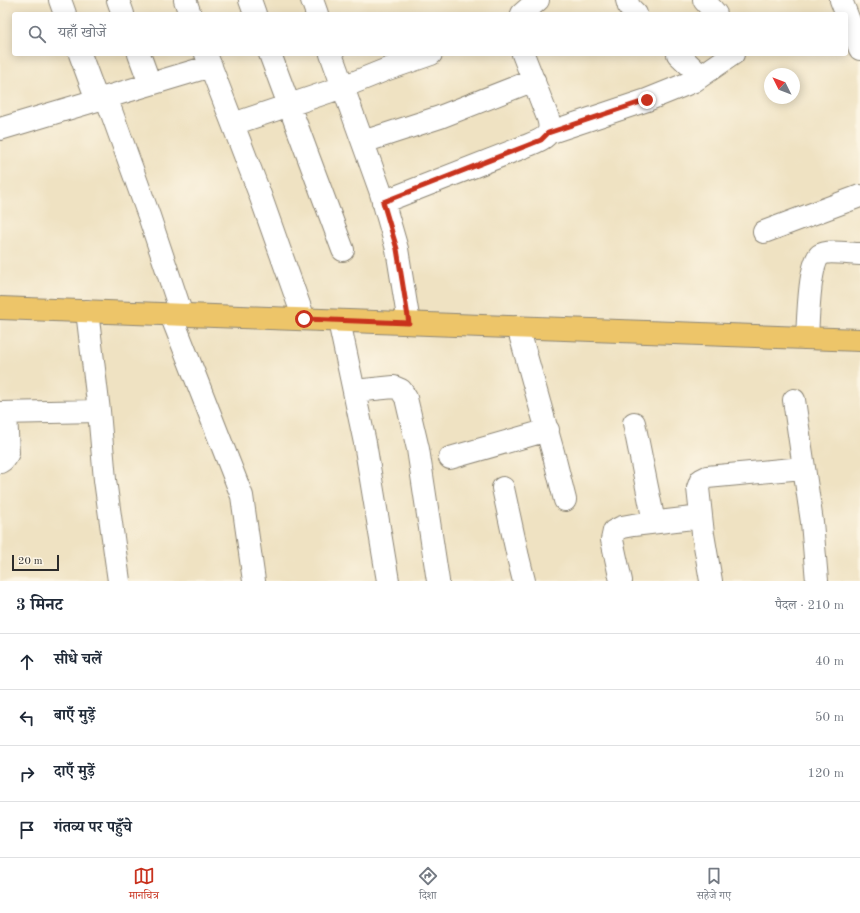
<!DOCTYPE html>
<html lang="hi">
<head>
<meta charset="utf-8">
<style>
	:root { --surface:#fff; --page:#f6f6f7; --text:#1f2937; --muted:#747a83; --line:#e0e1e3; --accent:#c8321e }
	body { margin:0; font-family:"Old Standard TT","Noto Serif Devanagari",serif; background:var(--page); color:var(--text) }
	.compass { position:absolute; left:764px; top:68px; width:36px; height:36px; border-radius:50%; background:var(--surface); box-shadow:0 2px 10px #0003; rotate:312deg }
	.scale { position:absolute; left:12px; bottom:10px; width:47px; box-sizing:border-box; padding-left:4px; border:2px solid #2b2b2b; border-top:0; font-size:11px; line-height:14px; white-space:nowrap; color:#2b2b2b; -webkit-text-stroke:3px #fcf5e5; paint-order:stroke }
	.stop { position:absolute; width:12px; height:12px; margin:-9px; border:3px solid #c8321e; border-radius:50%; background:#fff }
	.stop.end { background:#c8321e; border-color:#fff; box-shadow:0 1px 4px #0008 }
	.list { margin:0; padding:0; list-style:none }
	h2 { display:flex; justify-content:space-between; align-items:center; height:52px; margin:0; padding:0 16px; font-size:17px }
	h2 small { font-size:13px; font-weight:400; color:var(--muted) }
	.list li { display:grid; grid-template-columns:26px 1fr auto; gap:12px; align-items:center; box-sizing:border-box; height:56px; padding:0 16px; border-top:1px solid var(--line) }
	.list b { display:block; font-size:15px; white-space:nowrap }
	.list em { font-size:13px; font-style:normal; color:var(--muted) }
	.icon { flex:none; width:22px; height:22px; fill:none; stroke:currentColor; stroke-width:2; stroke-linecap:round; stroke-linejoin:round }
	.map { position:relative; flex:none; width:860px; height:581px; overflow:hidden }
	.search { position:absolute; background:var(--surface); box-shadow:0 2px 10px #0003; left:12px; right:12px; top:12px; height:44px; display:flex; align-items:center; gap:10px; box-sizing:border-box; padding:0 14px; border-radius:4px; color:var(--muted); font-size:15px }
	.sheet { height:276px; background:var(--surface) }
	nav { display:flex; justify-content:space-around; align-items:center; box-sizing:border-box; height:56px; border-top:1px solid var(--line); background:var(--surface); font-size:11px; color:var(--muted) }
	nav a { display:grid; justify-items:center; gap:2px }
	nav .on { color:var(--accent) }
	.map>svg:first-child { display:block }
</style>
</head>
<body>
<div class="map">
<svg width="860" height="581" viewBox="0 0 860 581">
	<rect width="100%" height="100%" fill="#fcf5e5"/>
	<filter id="ink" filterUnits="userSpaceOnUse"><feTurbulence type="fractalNoise" baseFrequency=".025" numOctaves="2"/><feDisplacementMap in="SourceGraphic" scale="8" xChannelSelector="R" yChannelSelector="G"/><feConvolveMatrix kernelMatrix="1 2 1 2 8 2 1 2 1" color-interpolation-filters="sRGB"/></filter>
	<filter id="wash" filterUnits="userSpaceOnUse"><feTurbulence type="fractalNoise" baseFrequency=".012" numOctaves="4" result="noise"/><feDisplacementMap in="SourceGraphic" scale="16" xChannelSelector="R" yChannelSelector="G"/><feGaussianBlur stdDeviation="0.9" result="paint"/><feColorMatrix in="noise" values="0 0 0 0 0 0 0 0 0 0 0 0 0 0 0 0 0 1.4 0 .05"/><feComposite in="paint" operator="in"/></filter>
	<g filter="url(#wash)">
		<rect width="100%" height="100%" fill="#efe2c2"/>
	</g>
	<g filter="url(#ink)">
		<g fill="none" stroke-linecap="round" stroke-linejoin="round">
			<defs>
				<path id="minor" d="M60 0 65 14
					M118 0 123 14
					M185 0 190 14
					M250 0 255 14
					M312 0 317 14
					M627 0 629 7 636 14
					M704 0 716 14
					M841 0 860 49
					M522 14 538 0
					M80 54 97 100
					M139 54 150 84
					M206 54 259 192 304 319
					M270 54 343 250
					M331 54 380 190 397 249 409 323
					M678 54 701 76
					M106 97 149 216 182 315
					M233 124 343 87 385 70 431 54
					M0 129 211 66
					M548 133 647 100 694 81 733 54
					M363 142 440 117 534 80
					M383 202 526 146C541 140 554 137 548 118L523 54
					M764 232 860 196
					M87 311 99 411 105 480 119 581
					M171 315 242 496 254 581
					M339 321 365 443 388 581
					M518 327 553 452 565 500
					M807 338C808 323 809 263 820 255 827 250 851 254 860 254
					M354 391 394 387 401 390 406 398 418 449 438 581
					M794 400 812 522 817 581
					M0 413 99 411
					M634 423 654 522
					M450 458 548 430
					M0 462 3 460 8 453 6 413
					M503 488 518 557 524 581
					M621 581 612 540 614 531 622 527 633 525 701 517
					M711 581 703 534 698 488 701 480 707 477 803 468"/>
				<path id="major" d="M0 308 860 340"/>
			</defs>
			<use href="#minor" stroke="#8d8676" stroke-width="24"/>
			<use href="#major" stroke="#8d8676" stroke-width="24"/>
			<use href="#minor" stroke="#fff" stroke-width="22"/>
			<use href="#major" stroke="#edc569" stroke-width="22"/>
		</g>
	</g>
	<g fill="none" stroke-linecap="round" stroke-linejoin="round" filter="url(#ink)">
		<path stroke="#c8321e" stroke-width="5" d="M304 319 409 323 397 249 383 202 526 146 541 140 548 133 647 100"/>
	</g>
</svg>
<svg class="compass" viewBox="-18 -18 36 36"><path d="M0-13l5 13h-10z" fill="#e53935"/><path d="M0 13l5-13h-10z" fill="#747a83"/></svg>
<div class="scale">20 m</div>
<div class="stop" style="left:304px;top:319px"></div>
<div class="stop end" style="left:647px;top:100px"></div>
<div class="search"><svg class="icon" aria-label="search" viewBox="0 0 24 24"><circle cx="10" cy="10" r="6"/><path d="M15 15l6 6"/></svg>यहाँ खोजें</div>
</div>
<section class="sheet">
<h2>3 मिनट<small>पैदल · 210 m</small></h2>
<ul class="list">
<li><svg class="icon" aria-label="ahead" viewBox="0 0 24 24"><path d="M12 20V5M6 11l6-6 6 6"/></svg><div><b>सीधे चलें</b></div><em>40 m</em></li>
<li><svg class="icon" aria-label="left" viewBox="0 0 24 24"><path d="M17 20v-9H6M10 6l-5 5 5 5"/></svg><div><b>बाएँ मुड़ें</b></div><em>50 m</em></li>
<li><svg class="icon" aria-label="right" viewBox="0 0 24 24"><path d="M7 20v-9h11M14 6l5 5-5 5"/></svg><div><b>दाएँ मुड़ें</b></div><em>120 m</em></li>
<li><svg class="icon" aria-label="arrive" viewBox="0 0 24 24"><path d="M6 21V4h12l-3 4 3 4H6"/></svg><div><b>गंतव्य पर पहुँचे</b></div></li>
</ul>
</section>
<nav>
<a class="on"><svg class="icon" aria-label="map" viewBox="0 0 24 24"><path d="M3 6l6-2 6 2 6-2v14l-6 2-6-2-6 2zM9 4v14M15 6v14"/></svg>मानचित्र</a>
<a><svg class="icon" aria-label="directions" viewBox="0 0 24 24"><path d="M12 3l9 9-9 9-9-9zM9 14v-3h6M13 9l2 2-2 2"/></svg>दिशा</a>
<a><svg class="icon" aria-label="saved" viewBox="0 0 24 24"><path d="M7 4h10v16l-5-4-5 4z"/></svg>सहेजे गए</a>
</nav>
</body>
</html>
